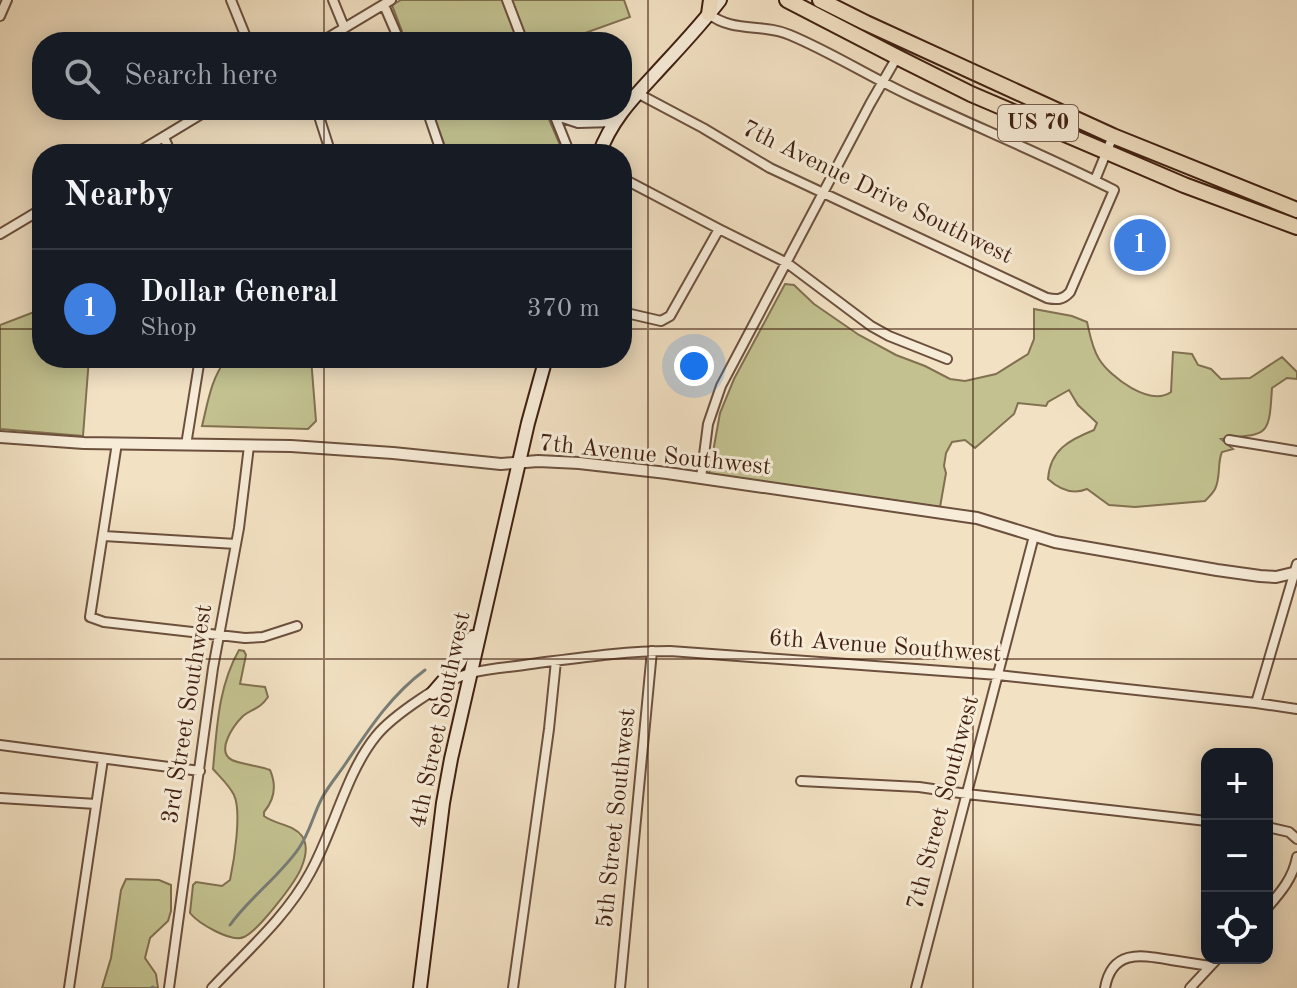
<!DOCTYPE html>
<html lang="en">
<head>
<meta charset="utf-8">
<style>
	:root { --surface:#171b24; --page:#242831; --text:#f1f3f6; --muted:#9ea1a6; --line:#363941; --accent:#c59692 }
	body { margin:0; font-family:"Old Standard TT",serif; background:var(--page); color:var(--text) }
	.controls { position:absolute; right:24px; bottom:24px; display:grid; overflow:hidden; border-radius:16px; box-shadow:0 4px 20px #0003 }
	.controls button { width:72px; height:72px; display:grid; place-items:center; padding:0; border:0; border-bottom:2px solid var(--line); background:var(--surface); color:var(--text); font:40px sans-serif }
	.you { position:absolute; left:694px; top:366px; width:28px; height:28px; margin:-20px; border:6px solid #fff; border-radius:50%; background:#1a73e8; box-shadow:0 0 0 12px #1a73e833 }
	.badge { display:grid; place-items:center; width:52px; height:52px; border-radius:50%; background:var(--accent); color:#fff; font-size:26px; font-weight:700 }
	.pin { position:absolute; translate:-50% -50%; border:4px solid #fff; box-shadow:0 2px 8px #0006 }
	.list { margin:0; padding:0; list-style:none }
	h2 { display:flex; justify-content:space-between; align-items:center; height:104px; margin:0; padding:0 32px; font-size:34px }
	h2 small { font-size:26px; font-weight:400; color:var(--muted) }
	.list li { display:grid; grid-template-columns:52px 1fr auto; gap:24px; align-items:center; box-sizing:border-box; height:120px; padding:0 32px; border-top:2px solid var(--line) }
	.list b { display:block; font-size:30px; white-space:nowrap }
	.list p { margin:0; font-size:26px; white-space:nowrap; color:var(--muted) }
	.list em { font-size:26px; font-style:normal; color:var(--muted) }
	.icon { flex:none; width:44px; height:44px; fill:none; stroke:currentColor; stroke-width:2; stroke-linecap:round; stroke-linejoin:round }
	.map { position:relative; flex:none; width:1297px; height:988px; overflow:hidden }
	.search { position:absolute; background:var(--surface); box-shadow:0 4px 20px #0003; left:32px; top:32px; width:600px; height:88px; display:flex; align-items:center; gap:20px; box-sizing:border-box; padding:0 28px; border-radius:32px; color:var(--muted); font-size:30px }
	.panel { position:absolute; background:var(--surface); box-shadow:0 4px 20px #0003; left:32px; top:144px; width:600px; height:224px; border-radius:32px }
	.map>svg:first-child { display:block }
</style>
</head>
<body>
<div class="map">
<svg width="1297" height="988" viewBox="0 0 1297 988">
	<rect width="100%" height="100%" fill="#f2e1c3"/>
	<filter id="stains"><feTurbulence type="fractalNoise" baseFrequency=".0025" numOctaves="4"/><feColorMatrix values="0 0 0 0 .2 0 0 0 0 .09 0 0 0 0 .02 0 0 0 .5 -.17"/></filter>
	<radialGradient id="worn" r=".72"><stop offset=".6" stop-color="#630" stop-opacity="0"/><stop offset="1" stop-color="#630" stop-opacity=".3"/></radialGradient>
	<path fill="#c2c18f" stroke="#817050" stroke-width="2" d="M401 0H624L630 17 560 42H406L392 5Z
		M431 110H545L564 154H448Z
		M785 284 794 285 814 304 859 335 896 355 925 366 950 379 965 381 996 374 1028 354 1034 339V309L1072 316 1087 322C1090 335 1092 348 1099 359 1110 377 1150 407 1171 392L1173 352 1192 354 1198 365 1211 369 1221 379 1250 378 1282 357 1297 372V379L1287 378 1272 388C1269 439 1268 433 1221 439L1233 449 1222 452C1217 463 1221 477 1215 489 1213 493 1209 497 1205 501L1135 507 1109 505 1087 489C1073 495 1059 489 1048 479 1050 450 1069 440 1094 430L1097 423 1078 405 1069 390 1048 402 1046 406 1018 403 1014 414 975 448 965 440 952 442 946 453 944 466 946 473 940 507 709 474 720 413 734 379Z
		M42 309V358H89L83 436 0 429V325Z
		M227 358H311L316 421 308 429 202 426C208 402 211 378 227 358Z
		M239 650 244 651 246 655 240 684 265 687 268 697C259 710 253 708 243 716 234 725 215 751 232 760 240 764 260 766 270 770 277 786 275 799 264 812V816C276 825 293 824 302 836 308 845 306 856 302 866 297 881 258 931 244 937 231 943 198 923 190 913L193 885 196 882 222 886 230 880C234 861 242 812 234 795 229 785 220 777 213 769 217 728 218 687 239 650Z
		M126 879 159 880 171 885V911L168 921 150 938 145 958 156 974 158 988H102L111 958 121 890Z"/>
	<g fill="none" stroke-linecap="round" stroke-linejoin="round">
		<path stroke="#787d77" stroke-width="3" d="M230 925C250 897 280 876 299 848 310 832 313 815 322 798 329 785 338 775 346 763 369 729 391 695 425 670
			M151 988 153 987"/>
		<defs>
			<path id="minor" d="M231 0 248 42
				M333 0 344 27
				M507 0 523 42
				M384 5 400 42
				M0 16 7 0
				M321 42 391 0
				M637 93 703 128 770 168 1047 298C1057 300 1063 300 1070 292L1114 190C1049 157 981 129 915 98 873 79 833 53 790 35 763 23 733 33 709 14
				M317 110 331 154
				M427 110 442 154
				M554 114 570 154
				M554 115 578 123 614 122
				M164 137 171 154
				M135 154 208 110
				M622 178 719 229 787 263 871 326 889 336 947 359
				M1095 180 1113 136
				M0 234 42 209
				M622 312 661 321 670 316 719 229
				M1229 440 1297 451
				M117 443 90 617 104 622 245 638 263 637 297 626
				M186 445 200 358
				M701 478 708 424 721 386 870 104 897 57
				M104 536 236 544
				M1256 703 1297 564
				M0 745 200 771
				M801 781 919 787 967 794 1207 821
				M0 798 96 804
				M1267 827 1289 832 1297 839
				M1267 908C1281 892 1293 878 1297 857
				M69 988 103 759
				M169 988 213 668 239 528 249 446
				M212 988C246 952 287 916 310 873 334 830 346 773 376 736 392 716 446 679 471 673 490 668 512 667 531 664 578 658 623 651 670 651L998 675 1256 703 1297 709
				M513 988 549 729 556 661
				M620 988 652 651
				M916 988 1034 536
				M1105 988C1112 949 1141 955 1171 960 1184 962 1197 964 1210 966
				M1190 988 1218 958"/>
			<path id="tertiary" d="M0 437 84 443 291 446 393 453 501 464 538 461 579 463 667 473 977 518 1055 542 1217 570 1260 576 1276 577 1297 572"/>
			<path id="secondary" d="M599 154C612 119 633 98 657 72 679 48 701 25 720 0
				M433 693 459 663 473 637
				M420 988 443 803 451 759 528 423 546 358"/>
			<path id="primary" d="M787 0 897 57 971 94 1184 185 1297 227
				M820 0 866 23 1113 136 1297 210
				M709 14 711 0"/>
		</defs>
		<use href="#minor" stroke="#6c503d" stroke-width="12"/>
		<use href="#tertiary" stroke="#6c503d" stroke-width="14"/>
		<use href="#secondary" stroke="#401f10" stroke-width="16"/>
		<use href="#primary" stroke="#401f10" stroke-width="18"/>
		<use href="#minor" stroke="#f7ecd8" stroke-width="8"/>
		<use href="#tertiary" stroke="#f7ecd8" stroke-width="10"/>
		<use href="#secondary" stroke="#f7ecd8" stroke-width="12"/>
		<use href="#primary" stroke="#f2e1c3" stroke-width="14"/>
	</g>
	<path fill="none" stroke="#401f10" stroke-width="2" stroke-opacity="0.55" d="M324 0V42M648 0V988M973 0V988M324 110V154M0 329H42M622 329H1297M324 358V988M0 659H1297"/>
	<g text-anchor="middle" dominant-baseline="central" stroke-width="6" stroke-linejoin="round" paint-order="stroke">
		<rect fill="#f7ecd8" stroke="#775c4c" stroke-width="2" x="998" y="105" width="80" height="36" rx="6"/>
		<g font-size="22" font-weight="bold" fill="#401f10">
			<text x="1038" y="123">US 70</text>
		</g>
		<g font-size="24" fill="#401f10" stroke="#f7ecd8">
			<text transform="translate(877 193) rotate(26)">7th Avenue Drive Southwest</text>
			<text transform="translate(655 456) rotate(6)">7th Avenue Southwest</text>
			<text transform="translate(885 647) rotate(4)">6th Avenue Southwest</text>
			<text transform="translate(188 714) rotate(-81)">3rd Street Southwest</text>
			<text transform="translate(441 720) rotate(-78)">4th Street Southwest</text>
			<text transform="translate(944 803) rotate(-75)">7th Street Southwest</text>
			<text transform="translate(617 818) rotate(-84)">5th Street Southwest</text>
		</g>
	</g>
	<rect width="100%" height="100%" filter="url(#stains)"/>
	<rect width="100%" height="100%" fill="url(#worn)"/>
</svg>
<div class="controls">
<button>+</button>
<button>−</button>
<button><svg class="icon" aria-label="locate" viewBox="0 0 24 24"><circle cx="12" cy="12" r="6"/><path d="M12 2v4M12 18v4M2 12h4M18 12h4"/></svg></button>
</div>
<div class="you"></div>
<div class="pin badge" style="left:1140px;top:245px;background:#3f7fe0">1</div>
<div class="search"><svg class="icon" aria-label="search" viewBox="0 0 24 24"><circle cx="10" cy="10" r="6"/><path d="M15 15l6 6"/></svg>Search here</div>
<section class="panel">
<h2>Nearby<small></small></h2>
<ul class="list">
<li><span class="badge" style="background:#3f7fe0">1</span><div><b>Dollar General</b><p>Shop</p></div><em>370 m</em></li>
</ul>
</section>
</div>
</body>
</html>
